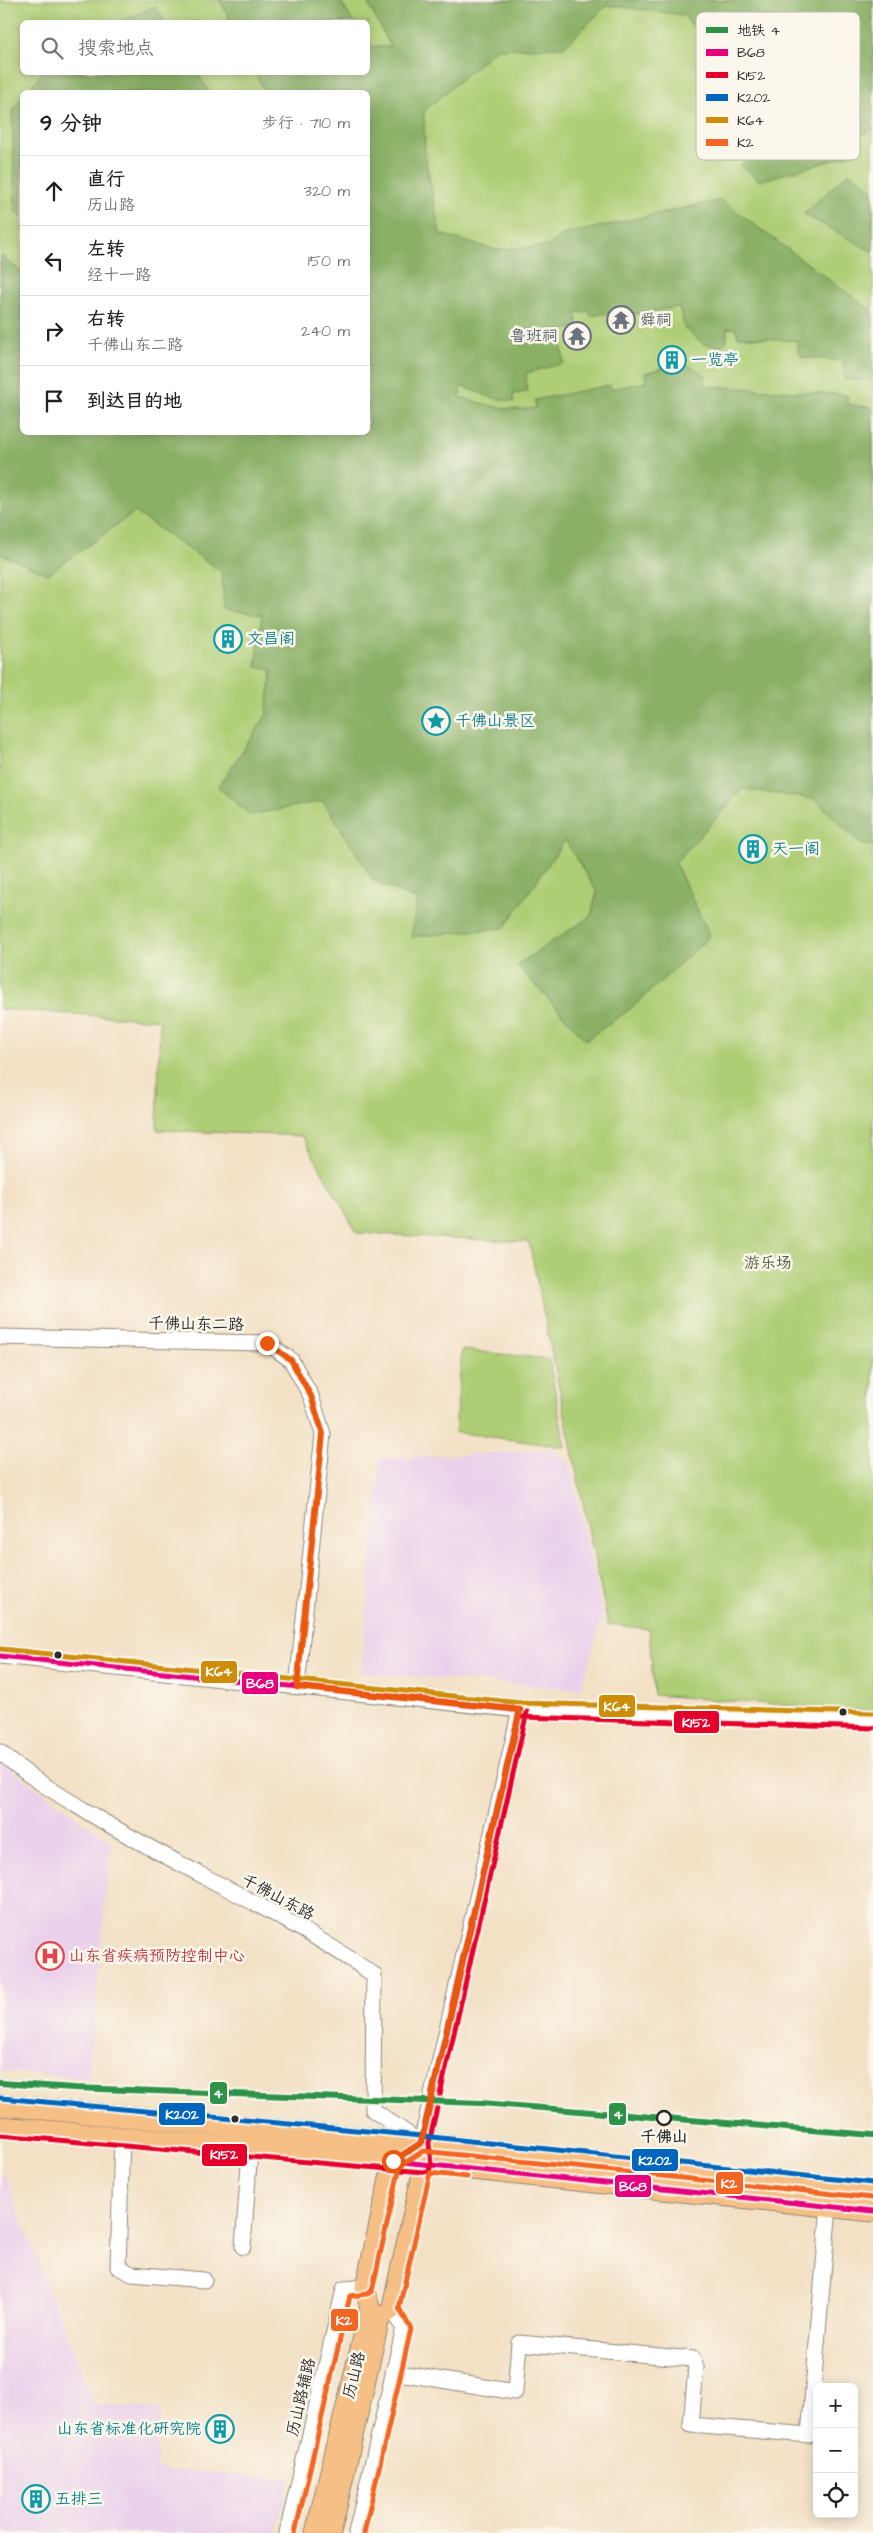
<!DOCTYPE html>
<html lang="zh">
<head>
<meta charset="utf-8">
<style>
	:root { --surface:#fff; --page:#f6f6f6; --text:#202124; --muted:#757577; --line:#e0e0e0 }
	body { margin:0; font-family:"Architects Daughter","LXGW WenKai TC",sans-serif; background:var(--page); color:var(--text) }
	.controls { position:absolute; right:15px; bottom:15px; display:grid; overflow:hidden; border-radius:8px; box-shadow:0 2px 12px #0003 }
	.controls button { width:45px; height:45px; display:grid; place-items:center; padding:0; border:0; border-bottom:1px solid var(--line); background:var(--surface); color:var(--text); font:25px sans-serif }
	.stop { position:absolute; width:15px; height:15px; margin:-11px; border:4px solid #ea580c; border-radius:50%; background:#fff }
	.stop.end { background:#ea580c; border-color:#fff; box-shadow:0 1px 5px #0008 }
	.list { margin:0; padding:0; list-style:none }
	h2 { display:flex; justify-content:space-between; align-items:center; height:65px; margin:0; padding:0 20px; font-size:21px }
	h2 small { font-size:16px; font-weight:400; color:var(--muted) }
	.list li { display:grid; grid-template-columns:32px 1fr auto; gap:15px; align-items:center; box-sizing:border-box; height:70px; padding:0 20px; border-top:1px solid var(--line) }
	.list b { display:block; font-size:19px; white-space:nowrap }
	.list p { margin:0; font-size:16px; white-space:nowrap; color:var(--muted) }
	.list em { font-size:16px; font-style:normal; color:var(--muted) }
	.icon { flex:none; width:28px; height:28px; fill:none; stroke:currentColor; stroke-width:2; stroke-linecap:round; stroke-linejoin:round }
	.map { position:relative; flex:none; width:873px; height:2533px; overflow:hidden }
	.search { position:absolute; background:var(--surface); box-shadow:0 2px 12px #0003; left:20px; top:20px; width:350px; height:55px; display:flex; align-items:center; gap:12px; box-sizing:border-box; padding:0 18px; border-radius:8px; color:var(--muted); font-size:19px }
	.panel { position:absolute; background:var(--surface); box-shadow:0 2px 12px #0003; left:20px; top:90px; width:350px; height:345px; border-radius:8px }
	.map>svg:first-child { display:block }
</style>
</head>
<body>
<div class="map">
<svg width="873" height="2533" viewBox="0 0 873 2533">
	<rect width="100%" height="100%" fill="#fbf7ec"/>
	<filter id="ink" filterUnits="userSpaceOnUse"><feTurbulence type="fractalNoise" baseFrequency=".02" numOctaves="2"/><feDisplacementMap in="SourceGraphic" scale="10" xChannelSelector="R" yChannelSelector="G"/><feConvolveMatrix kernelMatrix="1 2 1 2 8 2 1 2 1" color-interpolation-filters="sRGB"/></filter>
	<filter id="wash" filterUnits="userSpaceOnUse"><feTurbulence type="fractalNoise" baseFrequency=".0096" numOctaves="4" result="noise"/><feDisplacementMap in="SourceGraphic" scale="20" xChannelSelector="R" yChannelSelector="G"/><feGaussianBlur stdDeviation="1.12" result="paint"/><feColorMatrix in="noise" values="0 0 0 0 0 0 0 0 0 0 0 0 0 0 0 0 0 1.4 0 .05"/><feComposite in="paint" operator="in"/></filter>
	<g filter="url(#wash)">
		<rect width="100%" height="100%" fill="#f3e1c6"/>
		<path fill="#ebd1eb" d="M550 1450 569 1462 603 1616 581 1689 361 1673 380 1459Z
			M0 1762 111 1842 88 2078 0 2071Z
			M0 2174H4L94 2405 160 2409 156 2468 289 2479 276 2533H0Z"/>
		<path fill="#aecd74" stroke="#6c7c50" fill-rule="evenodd" d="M0 0H873V1712L654 1695 649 1629 608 1624 529 1242 357 1233 302 1136 157 1130 160 1020 0 1009ZM22 22H368V72H22ZM22 92H368V432H22Z
			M462 1350 549 1359 565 1447 455 1432Z"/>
		<path fill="#8ab066" stroke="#5a6e48" d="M220 0H340L353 22H231Z
			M366 0H873V130L856 138 853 154 760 181 740 165 819 97 729 66 683 15 607 5 564 47 496 49 424 111 425 155 440 234 496 250 549 246 562 235 721 200 873 312V381L844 379V361L802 357 798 351V341L737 336V329L727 328V341L721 347 704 344 685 329 679 307 630 315 628 310 591 316 589 311 576 313 578 327 559 330 564 363 526 373 527 392 513 394 514 402 493 398 461 386 460 397C486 405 508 412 536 408L535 400 610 385 611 389 647 382 645 373 683 362 705 375V386L847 395V404L873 408V846L860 844 815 799 743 789 675 863 710 936 634 1006 586 1040 517 965 591 916 597 892 565 840 504 928 411 937 417 900 374 881 323 801 250 815 218 787 266 716 272 669 256 667 262 615 224 610 222 572 135 512 48 574 0 554V255L22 273V432H368V92H265L255 73 368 72V46L391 47Z
			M155 6 165 22H121Z
			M43 72 197 73 209 92H27Z
			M22 98V216L15 211 12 111Z
			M849 172 873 190V252L804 214Z"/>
	</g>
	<g filter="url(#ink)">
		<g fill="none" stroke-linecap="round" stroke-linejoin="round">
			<defs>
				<path id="minor" d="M0 1337 267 1343 291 1360 311 1396 323 1434 297 1687
					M0 1656 520 1710 873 1721
					M0 1752C26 1775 55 1792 84 1810 179 1868 283 1911 374 1975L373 2110 421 2143 520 1710
					M122 2137 118 2267 132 2274 204 2280
					M243 2247 250 2149
					M393 2372 515 2392 519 2343 693 2359 696 2367 691 2425 809 2435 829 2206
					M287 2533 344 2289 365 2287
					M356 2533 404 2328 391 2310"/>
				<path id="major" d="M315 2533 370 2308 365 2287 393 2161 421 2143 424 2165 391 2310 380 2318 331 2533"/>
				<path id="highway" d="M0 2105 421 2143 873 2191
					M0 2127 393 2161 873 2211"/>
			</defs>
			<use href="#minor" stroke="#8f8678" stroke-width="17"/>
			<use href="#major" stroke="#8f8678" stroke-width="21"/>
			<use href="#highway" stroke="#8f8678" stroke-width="23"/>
			<use href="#minor" stroke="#fff" stroke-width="15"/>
			<use href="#major" stroke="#f5bf86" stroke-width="19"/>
			<use href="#highway" stroke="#f5bf86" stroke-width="21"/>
			<defs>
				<path id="bus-1" d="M0 1656 520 1710
					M393 2161 873 2211
					M393 2161 421 2143 520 1710"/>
				<path id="bus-2" d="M520 1717 873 1728
					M0 2135 423 2172 429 2171 431 2165 429 2143 527 1712"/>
				<path id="bus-3" d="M1 2098 422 2136 873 2183"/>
				<path id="bus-4" d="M1 1649 521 1703 873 1713"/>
				<path id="bus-5" d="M295 2533 350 2296 367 2294 372 2291 400 2166 423 2151 872 2198
					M364 2533 411 2329 399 2308 430 2173 467 2177"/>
			</defs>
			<use href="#bus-1" stroke="#fbf7ec" stroke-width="9"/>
			<use href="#bus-2" stroke="#fbf7ec" stroke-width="9"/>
			<use href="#bus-3" stroke="#fbf7ec" stroke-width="9"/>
			<use href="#bus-4" stroke="#fbf7ec" stroke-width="9"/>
			<use href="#bus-5" stroke="#fbf7ec" stroke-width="9"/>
			<use href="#bus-1" stroke="#e5007d" stroke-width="5"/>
			<use href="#bus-2" stroke="#e4002b" stroke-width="5"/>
			<use href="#bus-3" stroke="#0065bd" stroke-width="5"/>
			<use href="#bus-4" stroke="#ce8d09" stroke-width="5"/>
			<use href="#bus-5" stroke="#f26522" stroke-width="5"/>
			<defs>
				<path id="metro-1" d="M0 2083 74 2088 481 2103 873 2135"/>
			</defs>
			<use href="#metro-1" stroke="#fbf7ec" stroke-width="10"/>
			<use href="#metro-1" stroke="#2f9248" stroke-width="6"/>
		</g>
	</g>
	<g fill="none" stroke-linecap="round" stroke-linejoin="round" filter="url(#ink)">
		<path stroke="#ea580c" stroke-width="6" d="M267 1343 291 1360 311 1396 323 1434 297 1687 520 1710 421 2143 393 2161"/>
	</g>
	<defs>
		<symbol id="temple-ring" viewBox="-11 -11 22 22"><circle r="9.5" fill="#fbf7ec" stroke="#6b7280" stroke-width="1.5"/><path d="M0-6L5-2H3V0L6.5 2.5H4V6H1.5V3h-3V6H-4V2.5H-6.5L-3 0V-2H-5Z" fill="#6b7280"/></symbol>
		<symbol id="building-ring" viewBox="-11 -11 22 22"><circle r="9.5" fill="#fbf7ec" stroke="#0f9aa8" stroke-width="1.5"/><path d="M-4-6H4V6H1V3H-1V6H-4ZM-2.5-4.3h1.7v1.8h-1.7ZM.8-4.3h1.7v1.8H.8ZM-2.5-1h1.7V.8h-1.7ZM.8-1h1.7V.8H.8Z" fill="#0f9aa8"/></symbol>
		<symbol id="sight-ring" viewBox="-11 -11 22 22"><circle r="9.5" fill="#fbf7ec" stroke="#0f9aa8" stroke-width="1.5"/><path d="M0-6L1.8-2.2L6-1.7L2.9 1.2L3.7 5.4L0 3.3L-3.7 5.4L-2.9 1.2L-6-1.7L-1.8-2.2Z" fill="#0f9aa8"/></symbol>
		<symbol id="hospital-ring" viewBox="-11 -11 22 22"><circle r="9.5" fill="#fbf7ec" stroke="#e0444e" stroke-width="1.5"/><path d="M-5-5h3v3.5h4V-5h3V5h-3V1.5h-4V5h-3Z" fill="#e0444e"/></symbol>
	</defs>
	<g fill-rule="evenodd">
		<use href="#temple-ring" x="605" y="304" width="32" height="32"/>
		<use href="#temple-ring" x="561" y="320" width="32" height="32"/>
		<use href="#building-ring" x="656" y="344" width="32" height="32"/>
		<use href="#building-ring" x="212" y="623" width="32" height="32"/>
		<use href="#sight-ring" x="420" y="705" width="32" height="32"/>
		<use href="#building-ring" x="737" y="833" width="32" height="32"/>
		<use href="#hospital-ring" x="34" y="1940" width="32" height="32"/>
		<use href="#building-ring" x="204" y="2413" width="32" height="32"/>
		<use href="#building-ring" x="20" y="2483" width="32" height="32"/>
	</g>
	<g fill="#2b2b2b" stroke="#fbf7ec" stroke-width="2">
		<circle cx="58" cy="1655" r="4.5"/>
		<circle cx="843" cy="1712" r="4.5"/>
		<circle cx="235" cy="2119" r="4.5"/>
	</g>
	<circle fill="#fbf7ec" stroke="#2b2b2b" stroke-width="2.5" cx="664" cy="2118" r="7"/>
	<g text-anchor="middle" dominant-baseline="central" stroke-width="5" stroke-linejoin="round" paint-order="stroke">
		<g font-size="16" fill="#5b616d" stroke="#fbf7ec" text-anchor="start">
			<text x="640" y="320">舜祠</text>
			<text x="558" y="336" text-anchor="end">鲁班祠</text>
		</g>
		<g font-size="16" fill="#0d838f" stroke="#fbf7ec" text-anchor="start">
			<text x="691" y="360">一览亭</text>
			<text x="247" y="639">文昌阁</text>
			<text x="455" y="721">千佛山景区</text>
			<text x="772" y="849">天一阁</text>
			<text x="201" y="2429" text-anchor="end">山东省标准化研究院</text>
			<text x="55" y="2499">五排三</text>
		</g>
		<g font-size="16" fill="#525c41" stroke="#fbf7ec">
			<text x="768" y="1263">游乐场</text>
		</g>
		<g font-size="16" fill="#2b2b2b" stroke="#fbf7ec">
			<text transform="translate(196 1324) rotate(1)">千佛山东二路</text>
			<text transform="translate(278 1897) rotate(28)">千佛山东路</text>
			<text transform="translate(354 2375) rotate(-76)">历山路</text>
			<text transform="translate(301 2397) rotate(-77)">历山路辅路</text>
		</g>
		<g font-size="16" fill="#be3a42" stroke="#fbf7ec" text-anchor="start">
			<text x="69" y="1956">山东省疾病预防控制中心</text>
		</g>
		<g font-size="16" font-weight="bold" fill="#2b2b2b" stroke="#fbf7ec">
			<text x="664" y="2137">千佛山</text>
		</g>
	</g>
	<rect x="696" y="12" width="164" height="148" rx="8" fill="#fbf7ec" stroke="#bdbab2" stroke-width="1"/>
	<rect x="706" y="27" width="22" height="6" fill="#2f9248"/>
	<rect x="706" y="49" width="22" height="7" fill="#e5007d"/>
	<rect x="706" y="72" width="22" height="6" fill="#e4002b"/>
	<rect x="706" y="94" width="22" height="7" fill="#0065bd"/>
	<rect x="706" y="117" width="22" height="6" fill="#ce8d09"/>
	<rect x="706" y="139" width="22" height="7" fill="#f26522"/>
	<g font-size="14" fill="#2b2b2b">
		<text x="737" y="35">地铁 4</text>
		<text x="737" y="57">B68</text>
		<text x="737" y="80">K152</text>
		<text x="737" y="102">K202</text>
		<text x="737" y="125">K64</text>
		<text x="737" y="147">K2</text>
	</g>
	<g stroke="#fbf7ec" stroke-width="2">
		<rect x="200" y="1660" width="38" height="24" rx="5" fill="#ce8d09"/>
		<rect x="241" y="1671" width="38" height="24" rx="5" fill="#e5007d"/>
		<rect x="598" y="1694" width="38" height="24" rx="5" fill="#ce8d09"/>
		<rect x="673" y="1710" width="47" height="24" rx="5" fill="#e4002b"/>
		<rect x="209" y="2081" width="19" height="24" rx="5" fill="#2f9248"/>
		<rect x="608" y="2102" width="19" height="24" rx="5" fill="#2f9248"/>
		<rect x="158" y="2102" width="48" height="24" rx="5" fill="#0065bd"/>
		<rect x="201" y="2143" width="47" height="24" rx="5" fill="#e4002b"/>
		<rect x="631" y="2148" width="48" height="24" rx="5" fill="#0065bd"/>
		<rect x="715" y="2171" width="29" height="24" rx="5" fill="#f26522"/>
		<rect x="614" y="2174" width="38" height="24" rx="5" fill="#e5007d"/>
		<rect x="330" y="2308" width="29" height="24" rx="5" fill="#f26522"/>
	</g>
	<g font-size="14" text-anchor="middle" font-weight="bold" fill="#fff">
		<text x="219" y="1676">K64</text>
		<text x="260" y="1688">B68</text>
		<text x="617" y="1711">K64</text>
		<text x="696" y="1727">K152</text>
		<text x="218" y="2098">4</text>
		<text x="618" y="2119">4</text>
		<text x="182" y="2119">K202</text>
		<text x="224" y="2159">K152</text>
		<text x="655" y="2165">K202</text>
		<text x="729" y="2188">K2</text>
		<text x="633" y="2191">B68</text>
		<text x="344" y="2325">K2</text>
	</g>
</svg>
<div class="controls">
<button>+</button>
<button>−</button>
<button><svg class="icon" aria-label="locate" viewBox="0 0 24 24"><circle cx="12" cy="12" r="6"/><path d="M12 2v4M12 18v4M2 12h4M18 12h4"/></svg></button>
</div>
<div class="stop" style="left:393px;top:2161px"></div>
<div class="stop end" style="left:267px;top:1343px"></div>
<div class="search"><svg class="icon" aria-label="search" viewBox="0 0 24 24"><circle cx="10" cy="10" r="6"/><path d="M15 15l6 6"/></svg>搜索地点</div>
<section class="panel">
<h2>9 分钟<small>步行 · 710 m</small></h2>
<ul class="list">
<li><svg class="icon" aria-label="ahead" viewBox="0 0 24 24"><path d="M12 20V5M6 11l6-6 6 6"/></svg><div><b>直行</b><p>历山路</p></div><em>320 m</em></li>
<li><svg class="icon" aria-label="left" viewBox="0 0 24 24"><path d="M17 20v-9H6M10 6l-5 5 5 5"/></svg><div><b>左转</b><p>经十一路</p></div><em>150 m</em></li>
<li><svg class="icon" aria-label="right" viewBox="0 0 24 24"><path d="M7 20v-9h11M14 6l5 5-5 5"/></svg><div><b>右转</b><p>千佛山东二路</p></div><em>240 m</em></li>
<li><svg class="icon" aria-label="arrive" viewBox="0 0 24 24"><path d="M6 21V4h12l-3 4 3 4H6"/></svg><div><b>到达目的地</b></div></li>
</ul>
</section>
</div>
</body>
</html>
